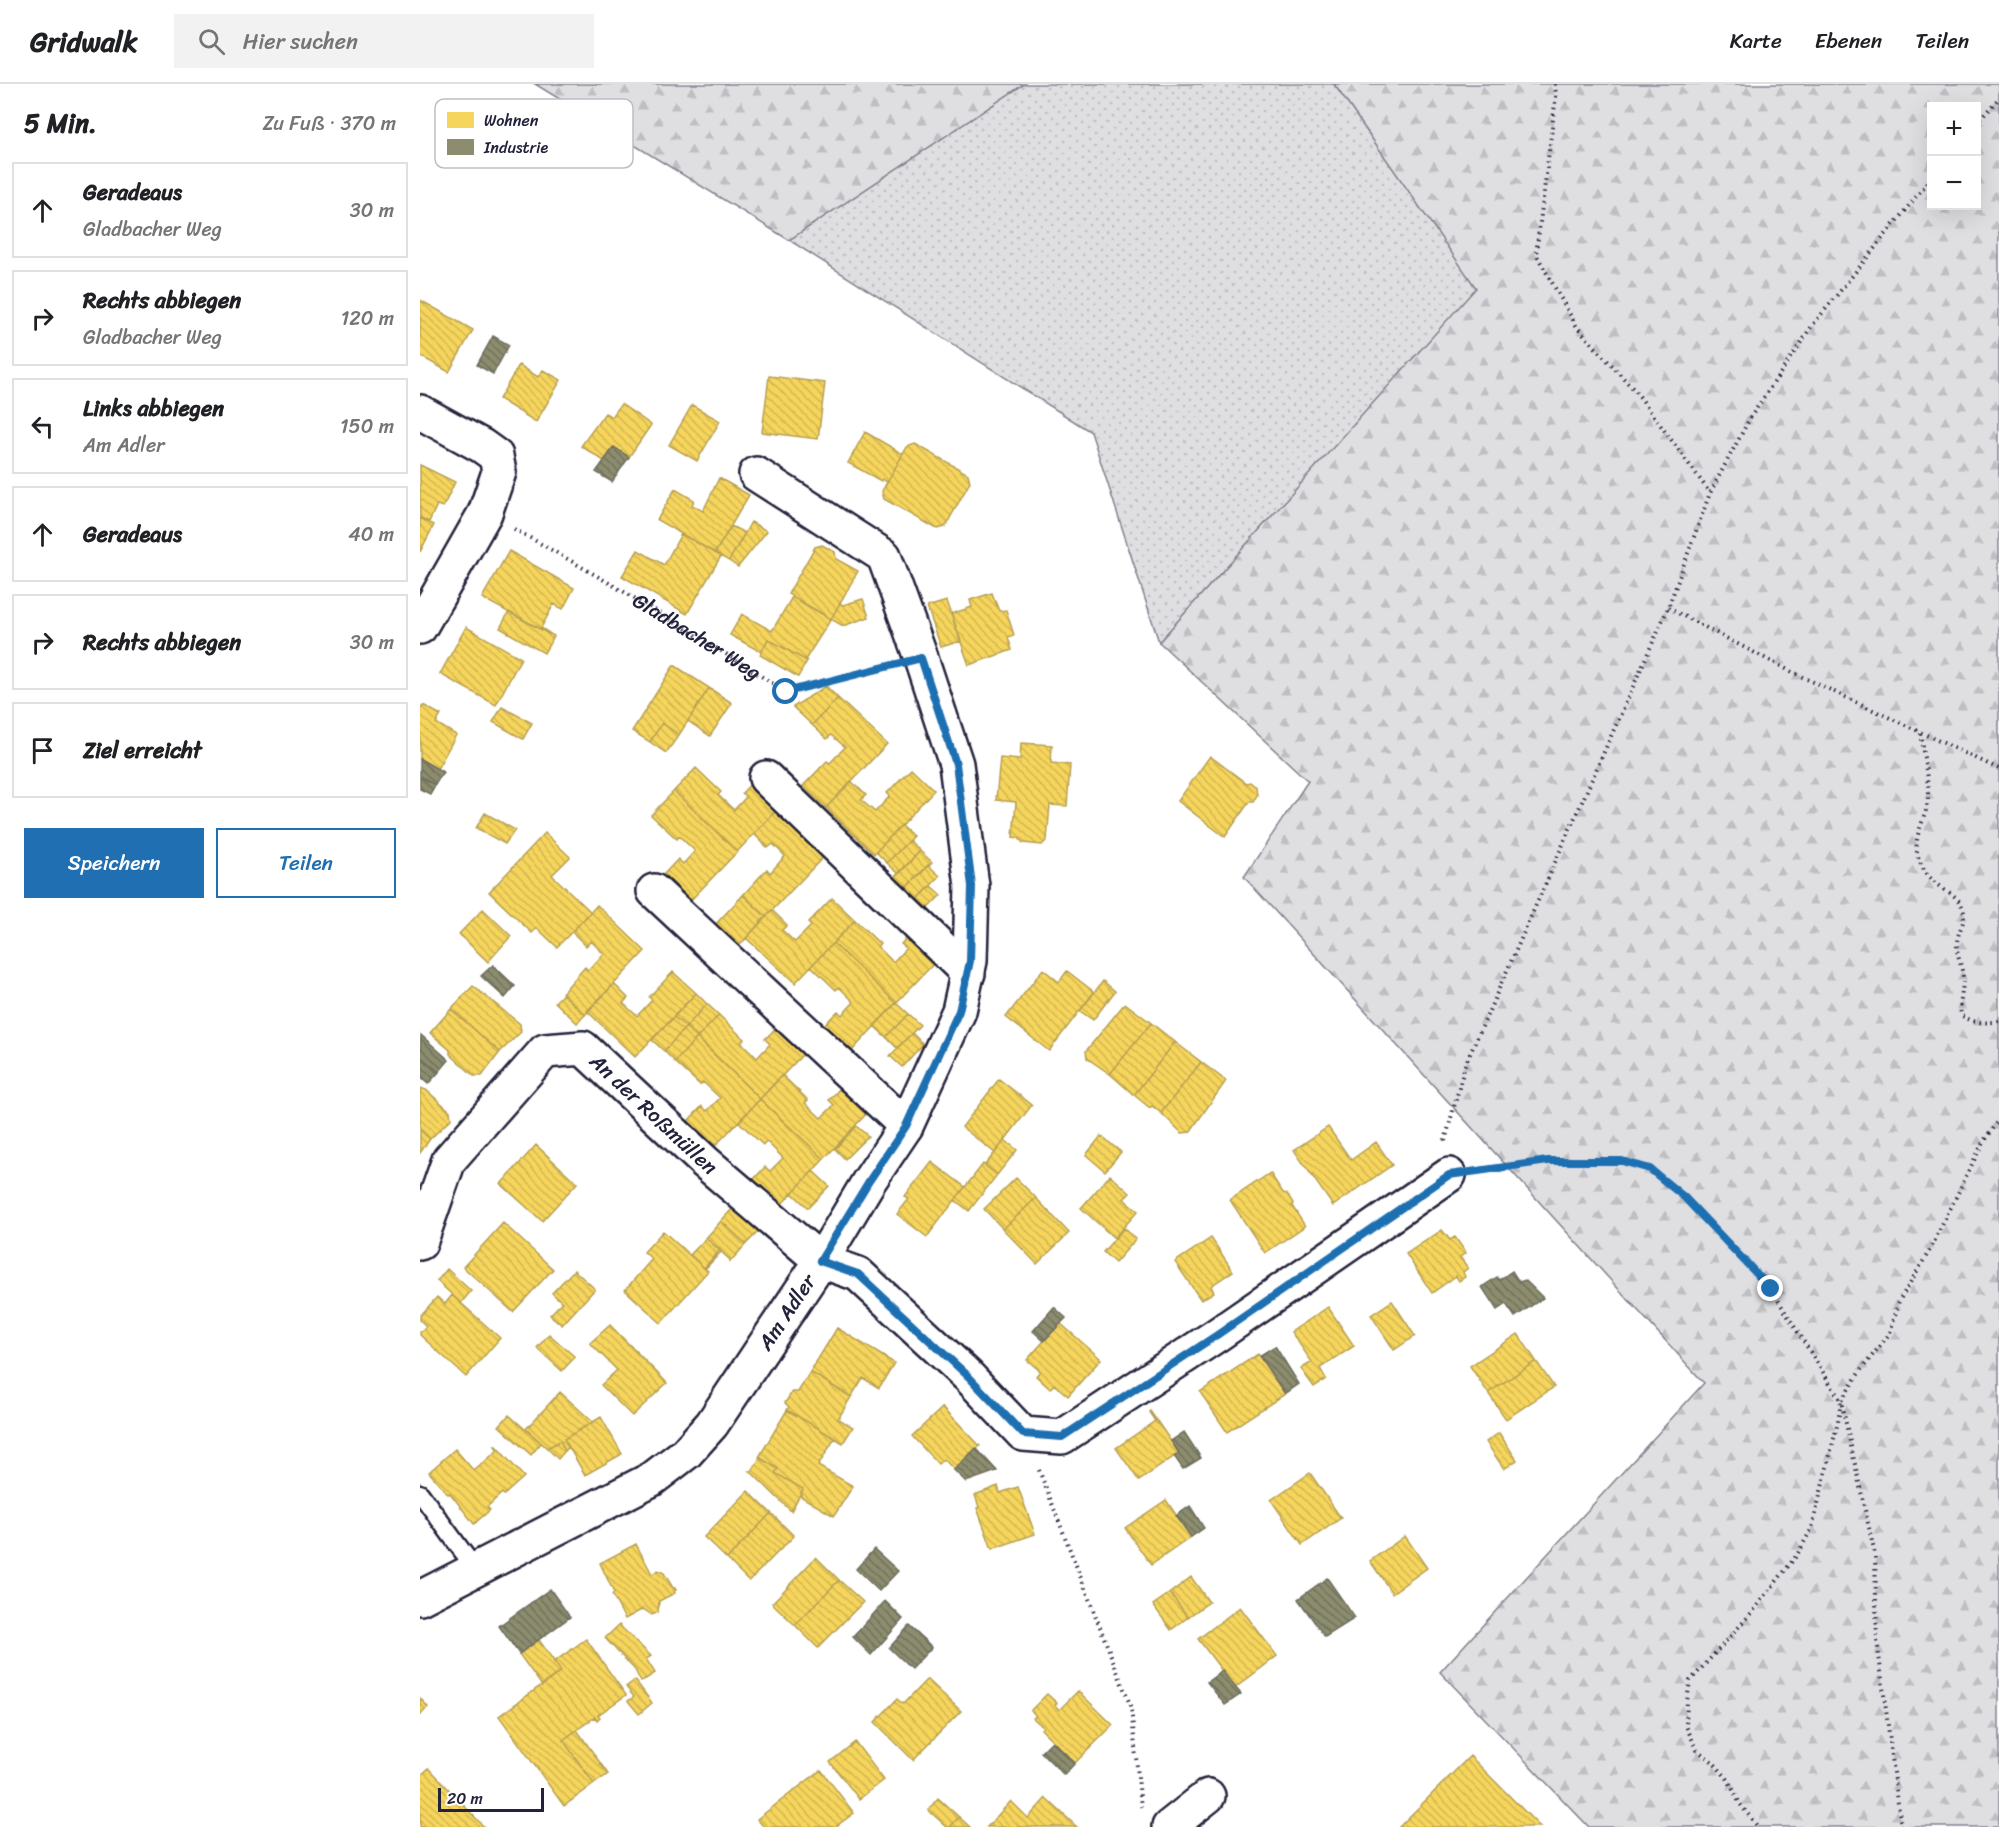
<!DOCTYPE html>
<html lang="de">
<head>
<meta charset="utf-8">
<style>
	:root { --surface:#fff; --page:#f2f2f2; --text:#202124; --muted:#757577; --line:#e0e0e0; --accent:#1f6fb2 }
	body { margin:0; font-family:Sriracha,sans-serif; background:var(--page); color:var(--text) }
	.controls { position:absolute; right:18px; top:18px; display:grid; overflow:hidden; border-radius:0px; box-shadow:0 6px 24px #0002 }
	.controls button { width:54px; height:54px; display:grid; place-items:center; padding:0; border:0; border-bottom:2px solid var(--line); background:var(--surface); color:var(--text); font:30px sans-serif }
	.scale { position:absolute; left:18px; bottom:15px; width:106px; box-sizing:border-box; padding-left:6px; border:3px solid #22223b; border-top:0; font-size:16px; line-height:21px; white-space:nowrap; color:#22223b; -webkit-text-stroke:4px #fff; paint-order:stroke }
	.stop { position:absolute; width:18px; height:18px; margin:-14px; border:4px solid #1f6fb2; border-radius:50%; background:#fff }
	.stop.end { background:#1f6fb2; border-color:#fff; box-shadow:0 2px 6px #0008 }
	.list { margin:0; padding:0; list-style:none }
	h2 { display:flex; justify-content:space-between; align-items:center; height:78px; margin:0; padding:0 24px; font-size:26px }
	h2 small { font-size:20px; font-weight:400; color:var(--muted) }
	.list li { display:grid; grid-template-columns:39px 1fr auto; gap:18px; align-items:center; box-sizing:border-box; height:96px; margin:0 12px 12px; padding:0 12px; border:2px solid var(--line); border-radius:0px }
	.list b { display:block; font-size:22px; white-space:nowrap }
	.list p { margin:0; font-size:20px; white-space:nowrap; color:var(--muted) }
	.list em { font-size:20px; font-style:normal; color:var(--muted) }
	.actions { display:flex; gap:12px; padding:18px 24px }
	.actions a { flex:1; padding:14px 0; border:2px solid var(--accent); border-radius:0px; text-align:center; font-size:21px; color:var(--accent) }
	.actions .main { background:var(--accent); color:#fff }
	.icon { flex:none; width:33px; height:33px; fill:none; stroke:currentColor; stroke-width:2; stroke-linecap:round; stroke-linejoin:round }
	.map { position:relative; flex:none; width:1579px; height:1743px; overflow:hidden }
	header { display:flex; align-items:center; gap:36px; box-sizing:border-box; height:84px; padding:0 30px; background:var(--surface); border-bottom:2px solid var(--line) }
	header strong { font-size:28px }
	nav { display:flex; gap:33px; margin-inline-start:auto; font-size:21px }
	.search { width:420px; height:54px; background:var(--page); display:flex; align-items:center; gap:15px; box-sizing:border-box; padding:0 21px; border-radius:0px; color:var(--muted); font-size:22px }
	main { display:flex }
	aside { flex:1; background:var(--surface) }
	.map>svg:first-child { display:block }
</style>
</head>
<body>
<header>
<strong>Gridwalk</strong>
<div class="search"><svg class="icon" aria-label="search" viewBox="0 0 24 24"><circle cx="10" cy="10" r="6"/><path d="M15 15l6 6"/></svg>Hier suchen</div>
<nav><a>Karte</a><a>Ebenen</a><a>Teilen</a></nav>
</header>
<main>
<aside>
<h2>5 Min.<small>Zu Fuß · 370 m</small></h2>
<ul class="list">
<li><svg class="icon" aria-label="ahead" viewBox="0 0 24 24"><path d="M12 20V5M6 11l6-6 6 6"/></svg><div><b>Geradeaus</b><p>Gladbacher Weg</p></div><em>30 m</em></li>
<li><svg class="icon" aria-label="right" viewBox="0 0 24 24"><path d="M7 20v-9h11M14 6l5 5-5 5"/></svg><div><b>Rechts abbiegen</b><p>Gladbacher Weg</p></div><em>120 m</em></li>
<li><svg class="icon" aria-label="left" viewBox="0 0 24 24"><path d="M17 20v-9H6M10 6l-5 5 5 5"/></svg><div><b>Links abbiegen</b><p>Am Adler</p></div><em>150 m</em></li>
<li><svg class="icon" aria-label="ahead" viewBox="0 0 24 24"><path d="M12 20V5M6 11l6-6 6 6"/></svg><div><b>Geradeaus</b></div><em>40 m</em></li>
<li><svg class="icon" aria-label="right" viewBox="0 0 24 24"><path d="M7 20v-9h11M14 6l5 5-5 5"/></svg><div><b>Rechts abbiegen</b></div><em>30 m</em></li>
<li><svg class="icon" aria-label="arrive" viewBox="0 0 24 24"><path d="M6 21V4h12l-3 4 3 4H6"/></svg><div><b>Ziel erreicht</b></div></li>
</ul>
<div class="actions"><a class="main">Speichern</a><a>Teilen</a></div>
</aside>
<div class="map">
<svg width="1579" height="1743" viewBox="0 0 1579 1743">
	<defs>
		<pattern id="grass-dots" width="8" height="8" patternUnits="userSpaceOnUse" patternTransform="scale(1.5)"><rect width="8" height="8" fill="#dfdfe2"/><path d="M2 2h.1M6 6h.1" fill="none" stroke="#bfbfc3" stroke-width="1.8" stroke-linecap="round"/></pattern>
		<pattern id="forest-firs" width="22" height="20" patternUnits="userSpaceOnUse" patternTransform="scale(1.5)"><rect width="22" height="20" fill="#dfdfe2"/><path d="M5 1l3.5 6h-7zM16 11l3.5 6h-7z" fill="#bfbfc3"/></pattern>
		<pattern id="homes-back-hatch" width="6" height="6" patternUnits="userSpaceOnUse" patternTransform="scale(1.5)"><rect width="6" height="6" fill="#f6d55c"/><path d="M-1 5l2 2M0 0l6 6M5-1l2 2" fill="none" stroke="#d3b751"/></pattern>
		<pattern id="industry-back-hatch" width="6" height="6" patternUnits="userSpaceOnUse" patternTransform="scale(1.5)"><rect width="6" height="6" fill="#8c8c6e"/><path d="M-1 5l2 2M0 0l6 6M5-1l2 2" fill="none" stroke="#72725c"/></pattern>
	</defs>
	<rect width="100%" height="100%" fill="#fff"/>
	<filter id="ink" filterUnits="userSpaceOnUse"><feTurbulence type="fractalNoise" baseFrequency=".0167" numOctaves="2"/><feDisplacementMap in="SourceGraphic" scale="12" xChannelSelector="R" yChannelSelector="G"/><feConvolveMatrix kernelMatrix="1 2 1 2 8 2 1 2 1" color-interpolation-filters="sRGB"/></filter>
	<g filter="url(#ink)">
		<path fill="url(#grass-dots)" stroke="#80808e" stroke-width="1.5" d="M604 0H914L1057 204 739 558 671 348 369 156Z"/>
		<path fill="url(#forest-firs)" stroke="#80808e" stroke-width="1.5" fill-rule="evenodd" d="M115 0H604L369 156Z
			M914 0H1579V1743H1169L1020 1588 1284 1299 824 793 888 697 739 558 1056 204ZM1556 22V122H1512V22Z"/>
		<path fill="url(#homes-back-hatch)" stroke="#b69f52" stroke-width="1.5" d="M0 216 53 246 29 288 0 272Z
			M99 281 118 293 123 286 141 296 116 338 79 315Z
			M349 292 405 299 398 355 342 348Z
			M201 320 231 341 209 373 194 363 184 377 161 362 185 329 192 333Z
			M272 321 300 337 277 377 249 361Z
			M445 348 483 370 467 398 462 395 461 397 428 379Z
			M495 360 548 390 550 398 525 443 517 445 464 415 462 407 487 363Z
			M0 381 35 398 23 423 17 421 9 438 0 434Z
			M299 394 329 411 295 469 237 436 255 405 274 416 272 421 283 427Z
			M0 434 14 441 0 468Z
			M331 438 347 447 318 483 309 477Z
			M311 442 325 449 309 477 295 469Z
			M261 450 301 472 267 530 202 492 218 466 244 481Z
			M402 461 415 468 416 475 438 487 411 535 368 510 395 463Z
			M89 467 154 504 143 525 134 520 121 544 129 549V550L62 514Z
			M572 509 579 527 586 526 594 551 588 553 592 566 549 581 531 530 552 523 550 516Z
			M372 513 411 535 385 576 348 555 341 568 310 551 322 530 352 547Z
			M443 515 449 533 423 542 411 535 420 519 423 521Z
			M527 517 541 557 521 563 507 523Z
			M89 528 134 552 124 569 80 544Z
			M46 543 101 574 76 621 20 590Z
			M348 555 387 577 378 593 340 571Z
			M254 581 289 604 259 651 242 639 230 658 212 647Z
			M406 602 418 614 392 641 373 623Z
			M289 604 312 619 290 652 268 637Z
			M418 614 467 660 406 724 383 702 407 677 410 679 425 663 411 651 407 655 392 641Z
			M3 621 21 631 16 639 36 651 17 685 0 675V625Z
			M82 623 112 639 103 655 73 638Z
			M242 639 259 651 246 669 230 658Z
			M601 659 632 661 631 679 650 681 647 722 630 721 627 756 622 761 603 759 599 754 593 753 596 718 576 716 580 674 600 676Z
			M790 672 826 699 830 698 836 703 837 711 833 718H829L805 753 758 717Z
			M276 684 301 708 298 711 314 726 326 713 322 709 336 694 362 720 317 768 254 707Z
			M491 684 514 706 454 770 406 724 431 697 446 711 441 716 455 728 470 712 467 709Z
			M254 707 317 768 271 816 244 790 258 775 263 780 275 767 259 752 257 755 231 731Z
			M359 723 407 769 346 833 323 811 347 785 350 789 365 772 353 760 348 764 334 750Z
			M65 729 95 746 85 760 56 744Z
			M481 741 493 752 467 779 456 768Z
			M125 749 150 773 132 791 171 828 137 863 117 844 112 849 69 808Z
			M489 756 500 767 479 790 467 779Z
			M500 767 512 778 483 808 471 797Z
			M508 781 520 792 494 819 483 808Z
			M511 802 521 811 508 824 498 815Z
			M323 811 346 833 318 863 294 842Z
			M412 814 435 836 375 899 326 854 352 826 367 841 362 846 375 858 391 842 388 839Z
			M177 821 225 867 165 931 142 909 165 883 168 886 184 870 171 857 166 862 152 848Z
			M63 825 91 852 68 878 39 850Z
			M435 836 460 860 457 862 473 878 486 864 481 860 495 845 522 871 476 919 413 859Z
			M413 859 476 919 431 968 403 942 418 927 422 931 434 918 419 903 416 906 391 882Z
			M623 885 639 898 647 887 674 908 629 967 586 933Z
			M253 888 276 909 215 973 167 927 194 900 208 914 203 919 217 932 232 916 229 913Z
			M683 897 695 907 673 936 660 927Z
			M53 902 100 940 101 948 80 968 31 925Z
			M276 909 287 920 266 943 254 933Z
			M143 910 165 931 157 939 135 918Z
			M476 919 488 930 466 953 454 942Z
			M705 919 731 939 690 990 667 974 666 967Z
			M287 920 299 931 277 954 266 943Z
			M31 925 80 968 62 992H54L30 970V966L10 949Z
			M488 930 500 941 477 964 466 953Z
			M299 931 324 955 321 958 337 974 350 960 345 955 359 941 386 967 340 1015 277 954Z
			M254 933 266 943 244 967 232 956Z
			M731 939 755 958 714 1011 690 990Z
			M266 943 277 954 255 978 244 967Z
			M492 949 503 960 482 983 470 972Z
			M277 954 340 1015 295 1062 268 1037 282 1022 287 1027 300 1014 283 998 280 1001 255 978Z
			M755 958 781 978 741 1029 732 1022 730 1024 714 1011Z
			M781 978 806 997 770 1048 762 1049 741 1029Z
			M362 991 388 1016 385 1019 401 1034 414 1021 409 1016 423 1001 449 1027 404 1075 340 1015Z
			M579 995 612 1021 575 1069 542 1043Z
			M0 1004 6 1006 30 1027 31 1035 10 1055 0 1046Z
			M340 1015 404 1075 359 1123 332 1097 345 1083 350 1087 363 1074 347 1058 343 1061 319 1038Z
			M436 1042 448 1052 425 1075 415 1065Z
			M908 1043 931 1076 956 1058 972 1081 913 1122 874 1066Z
			M0 1046 10 1055 0 1069Z
			M681 1052 701 1068 685 1087 666 1071Z
			M585 1056 597 1066 577 1091 565 1081Z
			M116 1061 157 1099 122 1137 81 1100Z
			M512 1078 545 1103 507 1153 477 1130 489 1115 485 1113Z
			M563 1080 577 1091 549 1127 535 1116Z
			M393 1087 409 1102 388 1124 372 1109Z
			M850 1089 863 1109 867 1110 873 1119 872 1122 885 1142 845 1169 810 1116Z
			M690 1091 710 1109 704 1115 718 1127 694 1154 661 1124Z
			M596 1094 616 1114 583 1145 564 1125Z
			M616 1114 649 1149 617 1180 583 1145Z
			M313 1124 339 1147 326 1160 301 1137Z
			M301 1137 326 1160 310 1178V1176L286 1154Z
			M83 1139 133 1185 93 1228 43 1183Z
			M704 1144 716 1155 695 1179 683 1168Z
			M1022 1146 1030 1156 1035 1153 1046 1169 1040 1173 1048 1184 1043 1188 1045 1193 1039 1197 1036 1192 1012 1209 986 1170Z
			M243 1147 284 1184 301 1168 285 1185 288 1187 241 1239 205 1206 232 1175 224 1168Z
			M286 1154 300 1166 284 1184 270 1171Z
			M791 1154 813 1187 791 1202 794 1208 781 1216 755 1178Z
			M27 1185 51 1207 41 1219 17 1197Z
			M154 1186 175 1205 142 1241 130 1231 142 1218 132 1209Z
			M32 1211 80 1254 46 1293 0 1251V1248L6 1242 0 1236V1232L17 1213 25 1220Z
			M972 1217 995 1252 974 1266 951 1231Z
			M908 1223 934 1262 900 1284 906 1295 894 1303 881 1285 892 1278 871 1248Z
			M640 1239 681 1275 648 1312 634 1300 630 1305 616 1292 620 1287 607 1276Z
			M190 1241 247 1299 212 1332 181 1301 197 1286 170 1259Z
			M417 1244 474 1279 459 1304 443 1294 431 1313 390 1288Z
			M129 1250 155 1273 142 1287 117 1264Z
			M1098 1250 1116 1277 1068 1309 1050 1282Z
			M838 1270 865 1310 807 1348 780 1308Z
			M1116 1277 1134 1303 1086 1335 1068 1309Z
			M390 1288 431 1313 418 1335 433 1343 423 1359 367 1326 369 1323 365 1319 372 1308H378Z
			M140 1308 173 1338 144 1355 149 1363 145 1367 140 1357 127 1364 106 1345Z
			M523 1323 560 1362 534 1386 524 1375 518 1380 492 1352Z
			M367 1326 415 1354 398 1382 433 1402 414 1432 380 1412 383 1405 355 1389 358 1385 339 1373Z
			M730 1327 759 1369 719 1397 696 1364 735 1337 729 1328Z
			M89 1331 121 1359 111 1371 79 1342Z
			M181 1333 202 1370 165 1391 144 1355Z
			M1079 1349 1097 1376 1084 1385 1066 1358Z
			M140 1357 145 1367 138 1375 127 1364Z
			M75 1362H76L104 1393 84 1411 82 1409 67 1423 70 1426 54 1440 30 1409 28 1410 9 1388 35 1365 54 1387 78 1366Z
			M340 1374 358 1385 355 1389 383 1405 371 1427 330 1387H332Z
			M890 1389 921 1434 882 1461 851 1416Z
			M578 1402 580 1409 598 1403 615 1450 572 1465 557 1424 559 1423 555 1411Z
			M328 1407 351 1429 307 1475 284 1453Z
			M746 1416 771 1453 731 1481 705 1444Z
			M351 1429 374 1452 329 1497 307 1475Z
			M985 1452 1007 1484 972 1509 950 1477Z
			M216 1460 232 1490 238 1486 244 1489 253 1504H255L256 1506 254 1507 255 1509 239 1517 238 1528 232 1531 223 1525 205 1535 192 1511 194 1509 180 1479Z
			M396 1473 419 1496 375 1541 352 1519Z
			M771 1493 789 1518 768 1533 750 1509Z
			M419 1496 443 1518 398 1564 375 1541Z
			M750 1509 768 1533 751 1546 733 1521Z
			M820 1523 857 1572 815 1604 778 1555Z
			M199 1541 231 1572 226 1575 235 1589 221 1598 215 1586 185 1554Z
			M166 1555 206 1611 178 1631 180 1633 177 1636 175 1633 143 1656 174 1700 144 1722 79 1632 141 1587 134 1578Z
			M119 1556 141 1587 122 1602 99 1570Z
			M507 1595 541 1627 493 1676 455 1638 477 1615 483 1620Z
			M215 1596 232 1619 219 1630 208 1617 214 1613 206 1603Z
			M658 1607 693 1641 655 1679 621 1645 623 1643 613 1634 616 1632 611 1626 627 1610 637 1619 635 1621 639 1626Z
			M0 1614 8 1623 0 1630Z
			M157 1646 188 1690 174 1700 143 1656Z
			M435 1658 464 1696 439 1715 410 1678Z
			M1050 1672 1120 1743H979Z
			M9 1684 64 1743H0V1692Z
			M401 1686 434 1729 415 1743H344L337 1735Z
			M518 1714 539 1733 530 1743H527L508 1726Z
			M626 1714 657 1743H567L591 1717 608 1734Z
			M539 1733 550 1743H530Z"/>
		<path fill="url(#industry-back-hatch)" stroke="#6c6c5f" stroke-width="1.5" d="M73 252 89 261 73 290 57 281Z
			M194 363 209 373 192 398 176 388Z
			M0 675 23 688 15 701 0 692Z
			M0 692 15 701 10 710 0 705Z
			M73 881 95 902 85 914 61 892Z
			M1 951 29 976 19 988 0 972Z
			M0 972 19 988 8 1000 0 993Z
			M1092 1187 1099 1198 1105 1196 1123 1214 1095 1233 1086 1220 1077 1226 1062 1203 1077 1193 1079 1196Z
			M634 1223 646 1234 624 1257 613 1247Z
			M855 1262 879 1300 865 1310 839 1272Z
			M764 1348 781 1374 763 1385 754 1372 759 1369 751 1357Z
			M556 1364 577 1387 546 1398 534 1386Z
			M770 1422 784 1444 771 1453 756 1432Z
			M454 1465 478 1487 459 1507 436 1485Z
			M907 1494 935 1534 905 1553 878 1515Z
			M130 1505 150 1533 99 1570 79 1542Z
			M465 1517 483 1535 451 1571 433 1553Z
			M489 1542 512 1563 491 1585 469 1564Z
			M802 1587 821 1610 805 1621 787 1598Z
			M632 1657 655 1679 644 1691 621 1668Z"/>
		<g fill="none" stroke-linecap="round" stroke-linejoin="round">
			<defs>
				<path id="service" d="M0 1409 56 1486"/>
				<g id="minor">
					<path d="M0 328 62 362 76 372 79 388 65 429 0 543"/>
					<path d="M346 694 548 889"/>
					<path d="M234 807 486 1042"/>
					<path id="s2" d="M0 1159 29 1076 125 967 163 964 285 1078 401 1177 449 1097 486 1042 539 927 550 877 552 802 536 680 501 574 464 472 336 390"/>
					<path id="s3" d="M0 1514 232 1395 266 1369 292 1340 401 1177 438 1190 548 1292 603 1350 642 1353 797 1251 1029 1091"/>
					<path d="M749 1743 788 1712"/>
				</g>
			</defs>
			<use href="#service" stroke="#22223b" stroke-width="21"/>
			<use href="#minor" stroke="#22223b" stroke-width="38"/>
			<g stroke="#22223b" stroke-width="4" stroke-dasharray="1.5 4.5" stroke-linecap="butt">
				<path d="M1135 0 1136 12 1116 170 1157 243 1217 309 1290 409"/>
				<path d="M1556 40 1579 14"/>
				<path id="s1" d="M94 445C187 496 277 551 366 608L467 583"/>
				<path d="M1248 524 1372 588 1579 685"/>
				<path d="M1500 649C1503 670 1508 692 1508 713 1508 735 1490 752 1499 775 1502 783 1507 791 1514 797 1523 806 1539 811 1543 825 1547 838 1537 847 1537 860 1536 872 1543 883 1543 895 1543 908 1539 918 1541 931 1553 939 1565 940 1579 937"/>
				<path d="M1025 1057 1045 981 1248 524 1290 409 1330 334 1392 242 1512 93"/>
				<path d="M1062 1086 1128 1077H1202L1230 1085 1264 1113 1351 1205 1421 1317 1418 1338 1392 1444 1377 1471 1335 1525 1270 1597 1267 1617 1266 1642 1277 1666 1293 1678 1307 1694 1320 1720 1338 1743"/>
				<path d="M619 1386 711 1623 721 1723"/>
				<path d="M1481 1743 1457 1556 1455 1471 1421 1317 1441 1286 1470 1249 1479 1217 1510 1166 1563 1058 1579 1035"/>
			</g>
			<use href="#service" stroke="#fff" stroke-width="16"/>
			<use href="#minor" stroke="#fff" stroke-width="33"/>
		</g>
	</g>
	<g fill="none" stroke-linecap="round" stroke-linejoin="round" filter="url(#ink)">
		<path stroke="#1f6fb2" stroke-width="8" d="M366 608 501 574 536 680 552 802 550 877 539 927 486 1042 449 1097 400 1177 438 1190 548 1292 603 1350 642 1353 797 1251 1029 1091 1128 1077H1202L1230 1085 1264 1113 1351 1205"/>
	</g>
	<g text-anchor="middle" dominant-baseline="central" stroke-width="6" stroke-linejoin="round" paint-order="stroke">
		<g font-size="21" fill="#22223b" stroke="#fff">
			<text stroke="none"><textPath href="#s1" startOffset="212">Gladbacher Weg</textPath></text>
			<text stroke="none"><textPath href="#s2" startOffset="368">An der Roßmüllen</textPath></text>
			<text stroke="none"><textPath href="#s3" startOffset="477">Am Adler</textPath></text>
		</g>
	</g>
	<rect x="15" y="15" width="198" height="69" rx="9" fill="#fff" stroke="#bdbdc4" stroke-width="1.5"/>
	<rect x="27" y="28" width="27" height="16" fill="#f6d55c"/>
	<rect x="27" y="55" width="27" height="16" fill="#8c8c6e"/>
	<g font-size="16" fill="#22223b">
		<text x="64" y="42">Wohnen</text>
		<text x="64" y="69">Industrie</text>
	</g>
</svg>
<div class="controls">
<button>+</button>
<button>−</button>
</div>
<div class="scale">20 m</div>
<div class="stop" style="left:366px;top:608px"></div>
<div class="stop end" style="left:1351px;top:1205px"></div>
</div>
</main>
</body>
</html>
